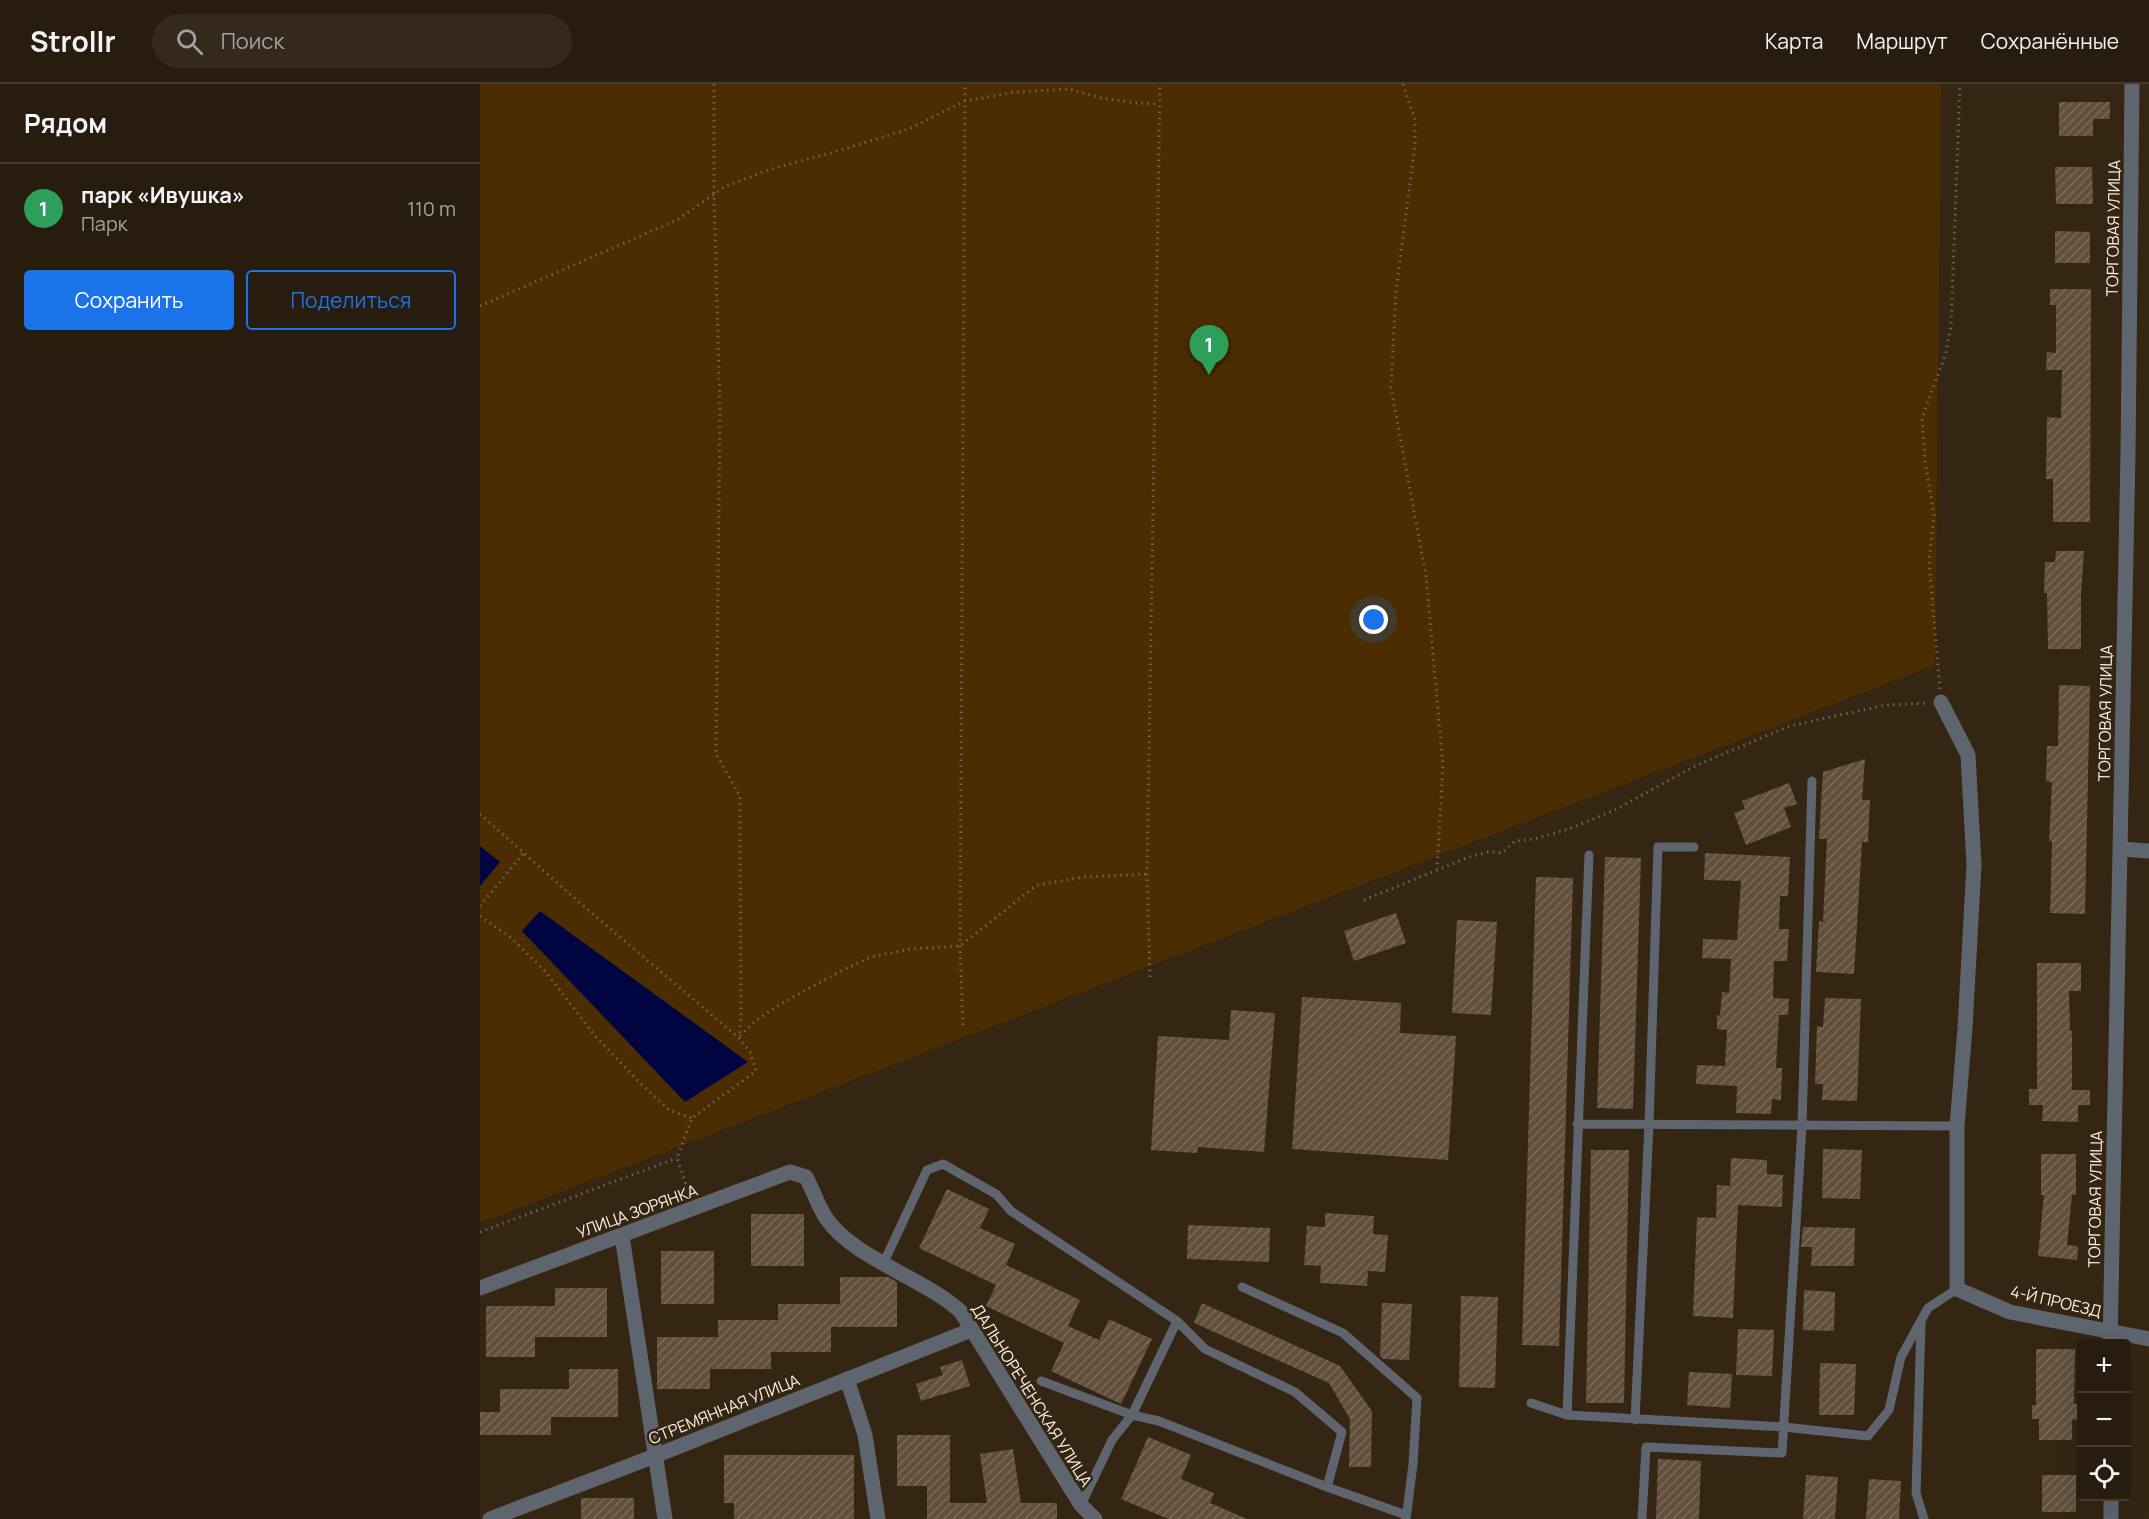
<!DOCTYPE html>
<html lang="ru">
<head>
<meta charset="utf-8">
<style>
	:root { --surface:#281c0e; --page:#34291c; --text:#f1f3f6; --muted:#a5a19e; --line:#443a2e; --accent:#1a73e8 }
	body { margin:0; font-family:Manrope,sans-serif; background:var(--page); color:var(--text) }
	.controls { position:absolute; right:18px; bottom:18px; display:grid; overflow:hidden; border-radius:6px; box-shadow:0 6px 24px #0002 }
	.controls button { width:54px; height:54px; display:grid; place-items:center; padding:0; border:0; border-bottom:2px solid var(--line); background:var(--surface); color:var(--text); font:30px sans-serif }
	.you { position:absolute; left:894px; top:536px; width:21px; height:21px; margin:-15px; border:4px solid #fff; border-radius:50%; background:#1a73e8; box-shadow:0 0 0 9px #1a73e833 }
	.badge { display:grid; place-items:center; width:39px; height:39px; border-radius:50%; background:var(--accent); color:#fff; font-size:20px; font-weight:700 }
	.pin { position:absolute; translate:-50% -50px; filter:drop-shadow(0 2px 3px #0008) }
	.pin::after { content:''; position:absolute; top:32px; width:21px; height:18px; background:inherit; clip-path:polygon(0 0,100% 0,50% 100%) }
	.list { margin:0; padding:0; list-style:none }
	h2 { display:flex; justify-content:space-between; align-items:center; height:78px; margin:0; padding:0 24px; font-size:26px }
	h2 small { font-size:20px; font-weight:400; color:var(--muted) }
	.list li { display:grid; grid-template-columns:39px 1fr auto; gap:18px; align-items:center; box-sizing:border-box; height:90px; padding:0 24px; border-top:2px solid var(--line) }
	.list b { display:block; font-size:22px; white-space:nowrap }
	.list p { margin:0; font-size:20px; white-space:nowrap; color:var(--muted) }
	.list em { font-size:20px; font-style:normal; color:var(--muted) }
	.actions { display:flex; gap:12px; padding:18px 24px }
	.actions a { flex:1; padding:14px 0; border:2px solid var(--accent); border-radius:6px; text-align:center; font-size:21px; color:var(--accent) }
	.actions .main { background:var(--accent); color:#fff }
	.icon { flex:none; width:33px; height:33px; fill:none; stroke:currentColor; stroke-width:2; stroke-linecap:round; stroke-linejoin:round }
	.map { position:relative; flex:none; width:1669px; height:1435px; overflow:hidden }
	header { display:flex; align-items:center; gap:36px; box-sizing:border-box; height:84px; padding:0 30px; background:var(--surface); border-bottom:2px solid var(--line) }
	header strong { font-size:28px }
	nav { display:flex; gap:33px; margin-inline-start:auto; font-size:21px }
	.search { width:420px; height:54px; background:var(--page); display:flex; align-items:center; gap:15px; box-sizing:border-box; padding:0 21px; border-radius:33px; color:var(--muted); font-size:22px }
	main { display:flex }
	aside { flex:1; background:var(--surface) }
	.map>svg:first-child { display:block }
</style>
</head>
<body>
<header>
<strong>Strollr</strong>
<div class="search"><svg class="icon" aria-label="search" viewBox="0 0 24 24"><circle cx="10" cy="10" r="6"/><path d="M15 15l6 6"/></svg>Поиск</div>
<nav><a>Карта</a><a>Маршрут</a><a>Сохранённые</a></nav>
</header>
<main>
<aside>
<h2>Рядом<small></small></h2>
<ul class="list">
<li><span class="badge" style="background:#2e9e5b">1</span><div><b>парк «Ивушка»</b><p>Парк</p></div><em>110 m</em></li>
</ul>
<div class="actions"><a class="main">Сохранить</a><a>Поделиться</a></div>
</aside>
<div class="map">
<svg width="1669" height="1435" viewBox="0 0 1669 1435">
	<defs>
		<pattern id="building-hatch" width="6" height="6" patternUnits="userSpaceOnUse" patternTransform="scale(1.5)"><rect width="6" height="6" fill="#62503d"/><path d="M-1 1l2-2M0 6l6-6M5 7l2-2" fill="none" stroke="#796a59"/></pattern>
	</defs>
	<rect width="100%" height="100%" fill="#352513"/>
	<path fill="#4c2d01" d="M0 0H1461L1455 581 0 1139Z"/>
	<path fill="#000542" d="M0 762 20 778 0 802Z
		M60 827 268 978 205 1018 42 847Z"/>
	<path fill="url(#building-hatch)" d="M1579 18H1630V35H1613V52H1579Z
		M1575 83H1612L1613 120H1576Z
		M1575 147 1610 148V179H1575Z
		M1570 205H1611L1610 438H1573V395H1566L1567 333 1581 334 1582 286H1566L1567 268 1576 269V221H1570Z
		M1576 467H1604L1601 510V565H1568L1567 509H1564L1565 478H1575Z
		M1579 601 1610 602 1605 830 1570 829 1572 757H1569L1572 698 1566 697 1567 662H1578Z
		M1385 675 1382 716H1390L1388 758H1382L1374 890 1336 888 1339 837 1343 838 1347 755H1339L1343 688Z
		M1309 699 1317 720 1304 724 1311 743 1266 761 1254 729 1265 725 1262 717Z
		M1225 769 1310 773 1308 812H1300L1299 845H1309L1307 877H1294L1293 914 1309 915 1308 931H1299L1296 984H1302L1301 1016 1292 1015 1291 1030 1256 1029 1257 1002 1216 1000 1217 981 1245 982 1247 946 1237 945V931L1240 932 1242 908 1249 909 1251 875 1222 874 1223 855 1257 856 1261 797 1224 796Z
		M1125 773 1161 774 1153 1025 1117 1024Z
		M1056 793 1093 794 1079 1262 1042 1261Z
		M916 829 926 859 874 877 864 847Z
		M977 836 1017 838 1011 931 972 929Z
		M1557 879H1601V907H1589L1590 947H1592V1006H1610V1021H1598V1038L1562 1037 1563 1021H1549V1005H1557Z
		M822 913 921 919 920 949 976 952 968 1076 812 1065Z
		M1345 914 1381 915 1377 1017 1342 1016 1343 1000H1335L1337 942 1343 943Z
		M751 926 795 929 784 1068 718 1063 717 1069 671 1066 678 952 749 956Z
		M1343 1065 1382 1066 1380 1115 1342 1114Z
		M1111 1066H1149L1144 1319H1106Z
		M1561 1070H1596V1111H1592L1587 1161 1598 1162 1597 1176 1558 1172 1564 1111H1561Z
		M1251 1074 1287 1076V1090L1303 1091 1302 1123 1258 1121 1253 1234 1213 1232 1217 1133 1236 1134 1237 1101 1250 1102Z
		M467 1105 509 1125 500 1144 535 1160 526 1181 600 1216 588 1242 619 1256 629 1235 672 1255 641 1320 571 1287 584 1259 506 1222 516 1201 439 1164Z
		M845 1129 894 1132 893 1150 908 1151 905 1188 888 1187 887 1202 840 1199 841 1182 824 1181 827 1142 845 1143Z
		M271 1130H324V1182H271Z
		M708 1141 790 1144 789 1178 707 1175Z
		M1323 1143 1375 1144 1374 1182H1331L1332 1163H1321Z
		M181 1167H234V1220H181Z
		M360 1193H408L417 1198V1243H351V1268H291V1285H230V1305H177V1253H238V1236H298V1220H360Z
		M75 1204H127V1253H55V1273H6V1222H75Z
		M1324 1206 1355 1208 1354 1247 1323 1246Z
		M981 1212 1018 1213 1015 1304 979 1303Z
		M722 1219 860 1282 892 1327 891 1383H869L870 1335 849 1299 714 1239Z
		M902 1219 932 1220 929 1276 903 1275 900 1272Z
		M1258 1245 1294 1246 1292 1292 1256 1291Z
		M1556 1265H1595L1594 1320H1601V1335L1592 1336V1356H1559V1335H1552V1321H1556Z
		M482 1276 490 1302 441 1317 436 1300 463 1291 460 1283Z
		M1340 1279 1376 1280 1374 1331H1339Z
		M89 1285H138V1333H71V1351H0V1328H20V1305H89Z
		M1209 1288 1252 1290 1250 1324 1207 1321Z
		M417 1351H470V1419H507L500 1370 533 1365 541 1419H577V1435H447V1402H417Z
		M668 1353 711 1371 701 1395 734 1409 730 1419 767 1435H688L641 1415Z
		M244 1371H374V1435H254V1419H244Z
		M1178 1375 1221 1377 1219 1435H1176Z
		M1326 1391 1358 1393 1355 1435H1323Z
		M1562 1391H1596V1428H1562Z
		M1389 1395 1421 1397 1419 1435H1386Z
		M101 1414H154V1435H101Z"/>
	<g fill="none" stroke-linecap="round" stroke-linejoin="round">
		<path stroke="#716253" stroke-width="3" stroke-dasharray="1.5 4.5" stroke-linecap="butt" d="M234 0V110L240 326 236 670 260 712 261 934 259 954
			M923 0 935 36V61L916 207 911 304 946 492 963 683 957 785
			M0 222 197 136 244 103 288 86 361 66 429 45 485 17 536 8 589 5 621 14 657 19 679 20
			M1460 605 1449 477 1454 431 1445 377 1442 334 1466 269 1471 242 1480 0
			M0 730 100 819 259 954 270 968 276 987 212 1034 197 1074 209 1109
			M884 816 989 773 1008 768 1022 769 1035 757 1054 755 1089 745 1135 726 1215 682 1310 642 1406 621 1448 619
			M0 822 43 770
			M0 832 30 853 64 886 116 953 162 1001 189 1026 212 1034
			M670 893 667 790 680 0
			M483 941 480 862 485 0
			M260 952 275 937 299 921 357 889 391 873 431 865 480 862 557 801 605 793 667 790
			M0 1148 197 1074"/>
		<path stroke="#5f656f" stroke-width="9" d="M1097 1040 1477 1042
			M404 1178 447 1086 463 1080 516 1110 531 1127 697 1237 652 1331 632 1356 601 1421
			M762 1203 863 1249 937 1314 933 1380 926 1435
			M697 1237 725 1265 815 1308 862 1348 847 1403
			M1441 1239 1436 1409 1444 1435
			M561 1297 652 1331 679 1337 847 1403 926 1431
			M1051 1319 1087 1331 1304 1343 1388 1352 1409 1326 1421 1273 1448 1224 1477 1205
			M1087 1331 1109 771
			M1155 1336 1169 1040 1178 763H1214
			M1162 1435 1166 1363 1302 1369 1322 1042 1332 697"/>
		<path stroke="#5f656f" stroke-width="15" d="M1461 618 1488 671 1494 781 1485 944 1477 1042V1205L1530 1228 1669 1255
			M1641 765 1669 767
			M142 1152 185 1435
			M1630 1260 1648 370 1652 0
			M367 1295 385 1351 398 1435
			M1631 1412V1435
			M10 1435 175 1372 491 1246"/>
		<path stroke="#5f656f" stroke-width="15" d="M0 1204 310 1088 326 1093C333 1106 338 1122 346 1134 374 1175 443 1193 481 1228L601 1421 615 1435"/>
	</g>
	<g text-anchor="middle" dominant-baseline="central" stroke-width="5" stroke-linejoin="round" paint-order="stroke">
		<g font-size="16" fill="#fcf1e6" stroke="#352513">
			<text transform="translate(1633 144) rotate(-89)">ТОРГОВАЯ УЛИЦА</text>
			<text transform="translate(1625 629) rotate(-89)">ТОРГОВАЯ УЛИЦА</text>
			<text transform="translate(1615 1115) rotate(-89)">ТОРГОВАЯ УЛИЦА</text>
			<text transform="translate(157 1127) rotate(-20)">УЛИЦА ЗОРЯНКА</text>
			<text transform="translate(1576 1217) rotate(13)">4-Й ПРОЕЗД</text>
			<text transform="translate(552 1311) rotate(58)">ДАЛЬНОРЕЧЕНСКАЯ УЛИЦА</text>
			<text transform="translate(244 1325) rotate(-22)">СТРЕМЯННАЯ УЛИЦА</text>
		</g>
	</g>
</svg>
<div class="controls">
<button>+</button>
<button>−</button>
<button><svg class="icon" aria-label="locate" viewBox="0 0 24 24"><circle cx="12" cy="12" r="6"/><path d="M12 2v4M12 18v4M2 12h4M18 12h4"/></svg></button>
</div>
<div class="you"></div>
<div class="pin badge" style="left:729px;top:291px;background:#2e9e5b">1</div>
</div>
</main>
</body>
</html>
